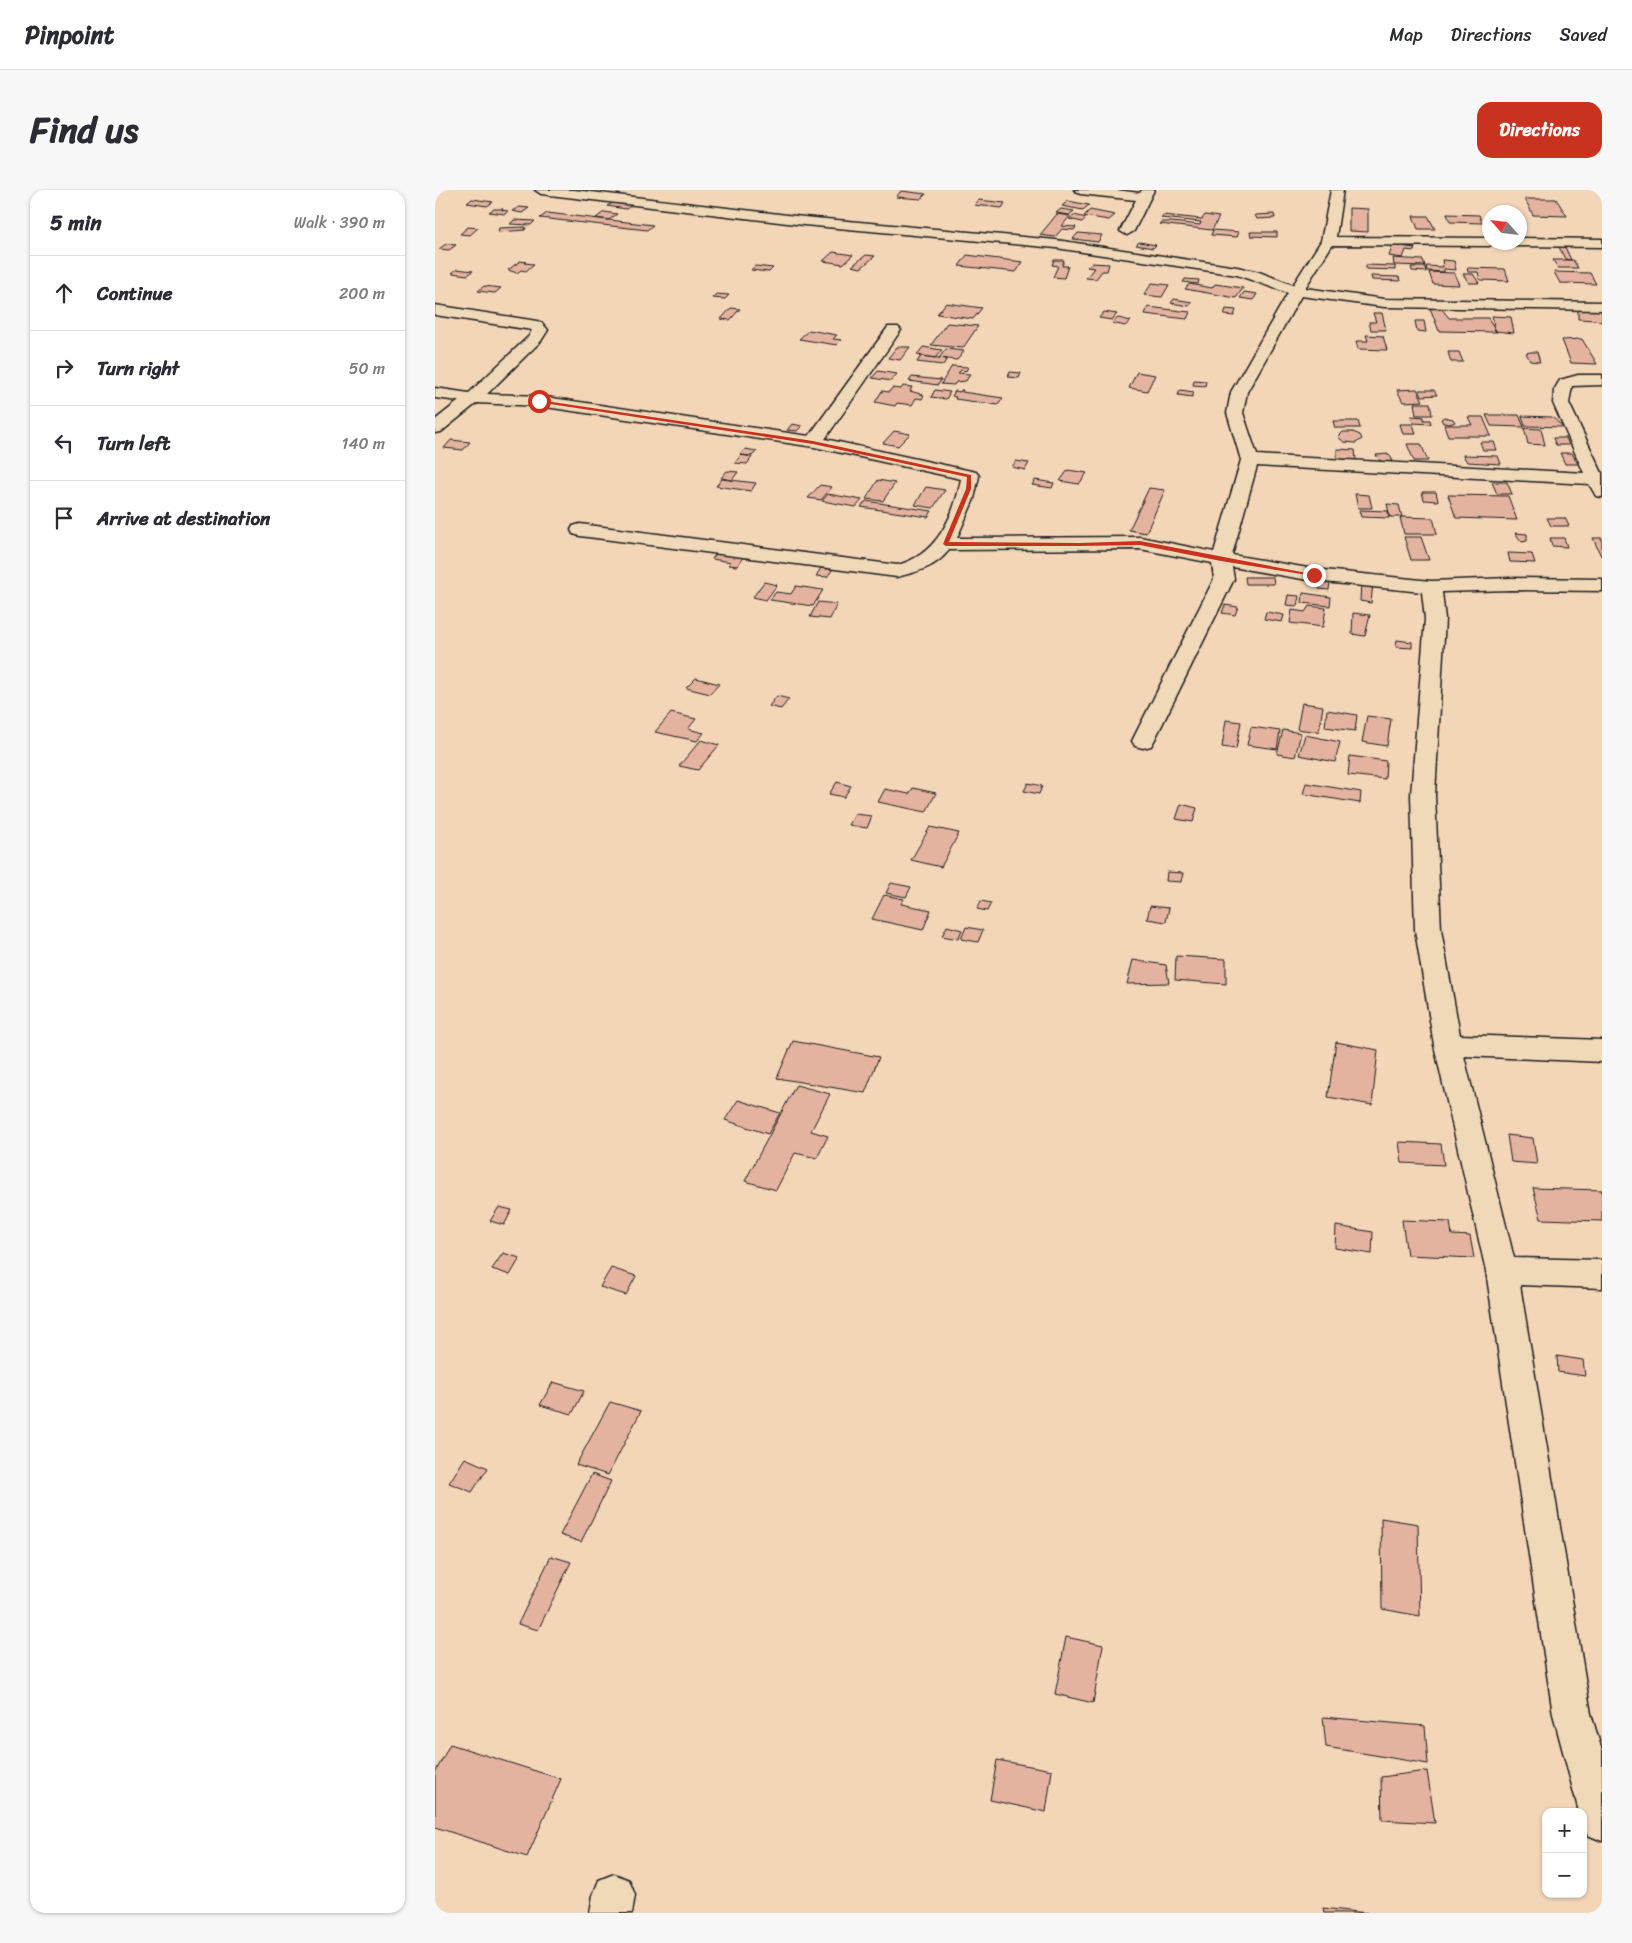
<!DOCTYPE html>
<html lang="en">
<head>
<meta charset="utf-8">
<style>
	:root { --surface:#fff; --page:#f7f7f7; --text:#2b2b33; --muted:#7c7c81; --line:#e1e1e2; --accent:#c8321e }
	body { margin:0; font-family:Sriracha,sans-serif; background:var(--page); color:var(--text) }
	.controls { position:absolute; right:15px; bottom:15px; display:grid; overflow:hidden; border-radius:10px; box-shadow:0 1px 4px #0004 }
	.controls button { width:45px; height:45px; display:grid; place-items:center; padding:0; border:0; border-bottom:1px solid var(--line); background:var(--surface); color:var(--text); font:25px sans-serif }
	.compass { position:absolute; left:1047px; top:15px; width:45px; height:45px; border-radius:50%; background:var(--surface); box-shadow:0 1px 4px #0004; rotate:297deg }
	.stop { position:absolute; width:15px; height:15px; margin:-11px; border:4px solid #c8321e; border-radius:50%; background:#fff }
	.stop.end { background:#c8321e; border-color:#fff; box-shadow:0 1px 5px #0008 }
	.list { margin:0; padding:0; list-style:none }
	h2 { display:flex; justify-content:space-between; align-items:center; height:65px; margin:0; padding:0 20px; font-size:21px }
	h2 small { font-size:16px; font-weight:400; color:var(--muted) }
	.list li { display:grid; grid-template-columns:32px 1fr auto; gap:15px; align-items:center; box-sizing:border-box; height:75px; padding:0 20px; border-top:1px solid var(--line) }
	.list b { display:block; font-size:19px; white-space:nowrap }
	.list em { font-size:16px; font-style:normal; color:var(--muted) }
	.icon { flex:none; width:28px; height:28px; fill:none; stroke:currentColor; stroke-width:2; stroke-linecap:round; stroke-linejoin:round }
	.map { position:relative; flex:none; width:1167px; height:1723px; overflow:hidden; border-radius:15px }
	header { display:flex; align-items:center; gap:30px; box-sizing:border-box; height:70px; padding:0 25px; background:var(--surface); border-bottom:1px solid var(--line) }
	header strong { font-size:24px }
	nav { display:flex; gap:28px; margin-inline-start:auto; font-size:18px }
	.intro { display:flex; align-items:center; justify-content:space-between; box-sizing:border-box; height:120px; padding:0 30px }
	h1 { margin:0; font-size:35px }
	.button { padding:12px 22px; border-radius:15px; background:var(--accent); color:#fff; font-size:18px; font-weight:700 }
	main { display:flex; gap:30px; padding:0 30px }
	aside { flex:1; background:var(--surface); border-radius:15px; box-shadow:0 1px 4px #0004 }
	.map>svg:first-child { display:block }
</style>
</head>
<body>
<header>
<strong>Pinpoint</strong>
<nav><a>Map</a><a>Directions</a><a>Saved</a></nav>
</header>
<div class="intro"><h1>Find us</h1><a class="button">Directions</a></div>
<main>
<aside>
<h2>5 min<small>Walk · 390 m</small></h2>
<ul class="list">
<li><svg class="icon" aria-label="ahead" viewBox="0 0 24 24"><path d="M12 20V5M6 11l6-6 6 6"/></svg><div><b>Continue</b></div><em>200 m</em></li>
<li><svg class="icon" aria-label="right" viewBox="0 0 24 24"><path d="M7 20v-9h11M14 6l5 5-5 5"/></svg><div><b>Turn right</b></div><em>50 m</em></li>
<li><svg class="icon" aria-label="left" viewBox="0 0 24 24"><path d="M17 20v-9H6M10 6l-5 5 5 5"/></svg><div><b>Turn left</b></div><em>140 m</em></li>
<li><svg class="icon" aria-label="arrive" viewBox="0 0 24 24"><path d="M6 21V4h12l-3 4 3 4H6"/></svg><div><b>Arrive at destination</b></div></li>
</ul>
</aside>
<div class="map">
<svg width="1167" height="1723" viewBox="0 0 1167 1723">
	<rect width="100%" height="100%" fill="#f3d6b8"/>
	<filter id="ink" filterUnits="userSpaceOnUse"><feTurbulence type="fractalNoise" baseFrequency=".02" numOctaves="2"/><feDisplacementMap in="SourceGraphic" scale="10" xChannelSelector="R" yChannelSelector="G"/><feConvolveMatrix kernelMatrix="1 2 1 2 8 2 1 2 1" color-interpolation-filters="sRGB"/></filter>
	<g filter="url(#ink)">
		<path fill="#e4b3a0" stroke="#1c1c1c" d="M466 1 491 4 486 9 461 7Z
			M37 9 58 12 52 16 32 13Z
			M1090 9H1121L1132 26 1098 25Z
			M544 10 570 13 567 18 539 15Z
			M633 11 654 15 648 20 627 16Z
			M178 13 197 15 191 19 172 16Z
			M84 17 94 18 87 23 77 21Z
			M914 18 933 19V42L914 41Z
			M59 19H68L67 20 73 21 70 24 54 22Z
			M626 19 639 21 634 25 621 23Z
			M655 20 680 25 674 30 649 26Z
			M169 22 182 24 174 30 161 28Z
			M112 23 218 35 212 40 105 28Z
			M622 24 635 26 627 36 641 37 639 40 627 39 620 47 605 45Z
			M839 24 840 28 822 29 820 25Z
			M1012 24 1044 25 1047 33 1015 32Z
			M639 25 651 28 647 32 634 29Z
			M728 25 767 29 770 25 784 27 777 40 724 34 726 32H737L765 35 766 32 726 28Z
			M978 26H993L1000 39H983Z
			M79 30 100 31 96 35 75 34Z
			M33 37 43 38 35 45 25 44Z
			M91 37 90 40 63 42 64 38Z
			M778 40 804 42 802 47 776 45Z
			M815 42H842V47L816 46Z
			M643 43 667 45 663 52 638 49Z
			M704 52 721 55 718 58 701 55Z
			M11 54 21 55 14 60 4 59Z
			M958 55 980 58 979 61 971 60 968 68 954 66Z
			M1124 57H1130L1136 70 1130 69Z
			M398 62 418 65 408 74 388 71Z
			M431 65 440 66 426 78 417 76Z
			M532 65 588 72 581 82 524 76Z
			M958 68 988 70 990 76 959 75Z
			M619 70H629L627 76H633L629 88 618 87 623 76 617 75Z
			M1007 70 1019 71 1021 80 1009 79V82L992 81 991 76 1008 77Z
			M1118 70H1138L1143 78H1123Z
			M85 71 91 72 89 73 99 74 91 81 86 80 82 83 73 80Z
			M656 73 674 74 672 81H667L661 89 651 88 659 78 652 77Z
			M931 75 960 76V80L931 79Z
			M320 76 338 78 334 82 316 80Z
			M976 77H990L991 82 977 81Z
			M1032 78 1070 79 1074 91 1045 90 1043 82H1033Z
			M22 79 38 81 33 85 17 83Z
			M994 82 1019 83 1024 95 998 94Z
			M1119 82 1155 83 1161 94 1125 93Z
			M1028 84H1038L1044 93H1034Z
			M936 86 964 87 965 91 937 90Z
			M750 89 764 90 763 94 748 92Z
			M717 93 734 95 727 107 709 105Z
			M754 94 777 98 780 94 808 98 801 108 750 99Z
			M49 96 66 98 60 103 43 101Z
			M809 102 822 104 818 110 805 108Z
			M281 104 294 105 290 109 277 108Z
			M739 109 757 112 754 116 736 113Z
			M511 113 547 118 538 129 502 124Z
			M713 117 755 122 752 129 710 124Z
			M296 118 305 119 295 130 286 129Z
			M995 118H1006L1014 128H1053L1062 142 1004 141Z
			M791 119 801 120 799 126 789 125Z
			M1143 119H1167V132L1160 130 1143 129Z
			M669 122 682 124 677 130 664 128Z
			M938 123H947L951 140H936L934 132H941Z
			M1057 126 1076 127 1079 143 1060 141Z
			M683 128 696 131 690 136 677 133Z
			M980 131H989L991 142 982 141Z
			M512 133 543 136 528 158 496 155Z
			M374 140 402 145 398 149 407 150 402 155 364 149Z
			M931 145 948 146 952 160 923 159 921 151H933Z
			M1147 149 1162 174 1136 173 1127 150Z
			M462 157H475L465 170 453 168Z
			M488 157 507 160 500 168 482 165Z
			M511 159 529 161 522 170 504 168Z
			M1013 162H1024L1028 172H1016Z
			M1096 162H1102L1105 172 1095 171 1091 163Z
			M486 166 512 169 508 175 482 172Z
			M517 176 533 177 531 181 526 180 523 183 535 184 531 191 521 192 519 195 506 194Z
			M443 181 462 184 456 191 437 188Z
			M575 182 586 183 584 188 573 187Z
			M702 182 720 185 712 201 694 198Z
			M477 187 506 190 503 195 474 191Z
			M759 190 771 191 770 196 758 195Z
			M468 196 477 197 475 201 489 205 487 209 481 208 477 215 462 213 460 216 440 212 447 201 454 202 457 198 466 199Z
			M982 199 988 211 968 212 962 200Z
			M500 200 515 202 511 209 496 207Z
			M526 200H528L527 202 568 208 563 215 520 209 521 207 517 206 520 201 525 202Z
			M745 200 759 202 757 207 743 205Z
			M984 200H999L1002 205 987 206Z
			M979 213H995L997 225H981Z
			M1051 225H1084L1089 237 1056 236Z
			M976 226 989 227V230H995L996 234 978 233Z
			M1087 226 1117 227 1128 237 1090 236Z
			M1009 227 1018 229 1020 232 1015 234 1008 233 1006 229Z
			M1033 227H1048L1056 246H1013L1009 235H1037Z
			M898 231H923L925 238H900Z
			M357 234 367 236 362 241 352 240Z
			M965 234H978L981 244H968Z
			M1089 238 1106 239 1110 255 1093 254Z
			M459 241 475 244 463 256 448 253Z
			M908 242H918L925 245 927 249 921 253 909 252 903 247Z
			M1118 248H1131L1134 255H1121Z
			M16 250 35 252 28 260 9 258Z
			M1045 252H1059L1062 260H1048Z
			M972 254H986L993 271H979Z
			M310 259 322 261 317 266 305 265Z
			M902 259 920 260 921 270 902 269Z
			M1125 263H1137L1143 274H1130Z
			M954 264 958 271 946 272 941 265Z
			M306 265 317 267 312 274 300 273Z
			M1028 265 1063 266 1066 274 1032 272Z
			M581 271 594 273 590 280 577 277Z
			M633 280 652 283 644 294 625 291Z
			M292 281 303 282 297 290 286 288Z
			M287 289 321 293 316 301 281 296Z
			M443 290 460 293 448 311 431 309Z
			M600 290 619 293 617 298 597 295Z
			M1057 292H1072L1077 304H1062Z
			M385 295 397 297 386 310 373 308Z
			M491 297 510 300 498 318 480 315Z
			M714 298 730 300 711 343 694 340Z
			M987 302H1001L1003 311 989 310Z
			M393 304 427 310 421 317 387 311Z
			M920 304 934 305 937 318H923Z
			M1013 305 1073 306 1082 330 1021 328Z
			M431 311 497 321 493 327 426 317Z
			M952 314 964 315 967 327H955Z
			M924 320 953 321 954 328 926 327Z
			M965 327 998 328 1002 344H969Z
			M1112 328H1130L1134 336H1116Z
			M1080 343 1092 344V351L1087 352Z
			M969 347H986L994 370H976Z
			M1115 348H1129L1132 357 1117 356Z
			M1158 348H1167V366H1166Z
			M283 361 310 365 302 376 294 375 296 372 277 369Z
			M1073 363 1097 364 1100 373 1075 372Z
			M386 378 398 379 392 387 381 386Z
			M810 387H838L839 394H811Z
			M886 390 895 391 894 400 884 399Z
			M329 392 342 395 331 410 318 407Z
			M926 392 938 393 936 413 925 411Z
			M361 396 388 400 378 416 335 410 341 402 356 404Z
			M868 403 896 407 895 416 867 413Z
			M853 405 864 406 862 416 851 415Z
			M383 412 402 414 395 429 375 427Z
			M790 415 803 417 800 425 787 423Z
			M874 416 891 418 888 437 855 433 857 420 870 422Z
			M831 422 849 425 847 432 829 429Z
			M918 423 935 425 930 446 917 444Z
			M962 450 977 452V458L961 457Z
			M261 488 284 494 275 504 251 498Z
			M342 506 354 509 346 519 334 516Z
			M867 513 888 516 884 542 862 539Z
			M892 520 922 525 920 541 890 537Z
			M236 523 261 529 253 539 269 543 262 551 220 542Z
			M932 526 956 529 952 556 927 552Z
			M791 530 806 532 801 559 787 557Z
			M816 537 845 541 842 559 812 555Z
			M848 540 866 543 860 567 842 564Z
			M870 545 905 552 900 572 864 565Z
			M266 550 284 555 263 580 244 576Z
			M915 566 951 571 950 589 913 585Z
			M402 592 416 596 409 607 394 604Z
			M593 593 607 596 604 604 589 601Z
			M871 593 926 602 925 613 868 604Z
			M478 598 501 603 491 622 443 612 450 599 474 604Z
			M746 614 762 618 758 632 741 629Z
			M420 624 437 626 432 638 414 635Z
			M495 637 524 643 506 677 476 670Z
			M732 682 748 683 746 692 731 691Z
			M456 693 476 697 471 707 451 703Z
			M449 705 469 709 466 714 496 720 488 740 437 729Z
			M546 711 556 713 552 721 542 719Z
			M715 716 734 718 731 732 712 729Z
			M512 736 527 740 523 749 507 746Z
			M531 737 548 740 543 752 526 749Z
			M741 766 791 769V794L740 790Z
			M698 770 731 775 734 793 692 794Z
			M358 851 444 867 430 903 342 888Z
			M901 852 943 860 937 915 893 907Z
			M361 895 395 904 376 941 393 946 382 968 360 963 341 1000 310 991Z
			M303 910 345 923 333 944 290 930Z
			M1072 945 1098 948 1102 974 1076 972Z
			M964 952 1006 954 1009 975 967 973Z
			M1098 998 1167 1000V1031L1106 1029Z
			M64 1017 77 1020 69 1035 55 1031Z
			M967 1030 1015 1032 1017 1045 1035 1046 1039 1068 972 1065Z
			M901 1036 938 1042 937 1064 900 1058Z
			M68 1063 85 1068 75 1085 57 1079Z
			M176 1078 201 1086 191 1105 165 1097Z
			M1122 1166 1148 1170 1150 1186 1123 1182Z
			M118 1192 149 1201 137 1224 105 1215Z
			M175 1212 206 1221 173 1285 141 1275Z
			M30 1268 53 1278 37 1302 14 1293Z
			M157 1284 176 1291 146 1352 125 1345Z
			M946 1328 983 1334 985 1426 947 1419Z
			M116 1366 136 1372 103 1440 83 1434Z
			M631 1447 668 1455 658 1513 620 1504Z
			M888 1527 990 1536 993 1574 891 1557Z
			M15 1554 126 1589 92 1667 0 1637V1583Z
			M562 1570 617 1580 611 1622 555 1610Z
			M992 1581 1000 1633 947 1630 946 1587Z
			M888 1718 932 1723H889Z"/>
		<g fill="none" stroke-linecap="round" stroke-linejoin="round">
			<defs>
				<path id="minor" d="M100 0H139L369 27 621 50 802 77 824 82 858 95 886 51 896 0H908L901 47 1054 48V52H1061L1054 56 897 55 870 98 949 109 1167 112V120L949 117 866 106 812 202 808 223 822 265 1149 283 1118 213 1119 200 1125 190 1143 185H1167V195L1137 196 1134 213 1167 283V307L1161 306 1154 294 822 276 797 365 879 379 996 391 1075 388 1167 389V401L1075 400 1007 402 1010 429 1000 605 1006 740 1025 845 1167 850V872L1029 866 1079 1068 1167 1070V1098L1085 1095 1156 1524 1167 1561V1651L1153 1645 1148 1635V1622H1144L1118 1524 1051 1081 999 855 980 740 976 605 990 429 987 402 879 391 797 377 799 389 719 551 716 556 708 558 700 556 697 551 779 389 777 373 705 359 514 360C501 377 483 382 462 387L145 346 138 344 136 340 138 336 145 334 462 375C501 366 519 327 526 289L379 257 104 216 42 213 6 242 0 243V230L24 211 0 208V198L34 203 94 146 97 140 0 125V115L102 131 107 133 113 140 106 151 52 204 104 206 374 246 453 137H463L466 140 390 249 541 282 544 286 539 309 522 348 705 347 779 362 806 270 792 223 796 202 853 103 802 85 621 58 369 35 106 4Z
					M639 0H681L705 3 707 0H719L699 41 692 45 685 41 701 10 645 4Z
					M1084 48 1167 49V57L1075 56 1068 52H1084Z
					M179 1684 194 1690 200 1705 197 1723H155L158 1705 164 1690Z"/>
			</defs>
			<use href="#minor" stroke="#1c1c1c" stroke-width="3"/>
			<use href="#minor" fill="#f0d9b9" fill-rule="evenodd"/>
		</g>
	</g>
	<path fill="#c8321e" d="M104 210 378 251 536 285V299L514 352 645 353 705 351 882 385 879 386 786 371 705 355 645 356H511L508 354 531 299 532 287 378 254 102 212Z"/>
</svg>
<div class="controls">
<button>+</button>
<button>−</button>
</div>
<svg class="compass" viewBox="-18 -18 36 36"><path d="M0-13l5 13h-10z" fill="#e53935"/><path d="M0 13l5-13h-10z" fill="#7c7c81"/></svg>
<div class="stop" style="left:104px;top:211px"></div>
<div class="stop end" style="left:879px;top:385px"></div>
</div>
</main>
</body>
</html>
